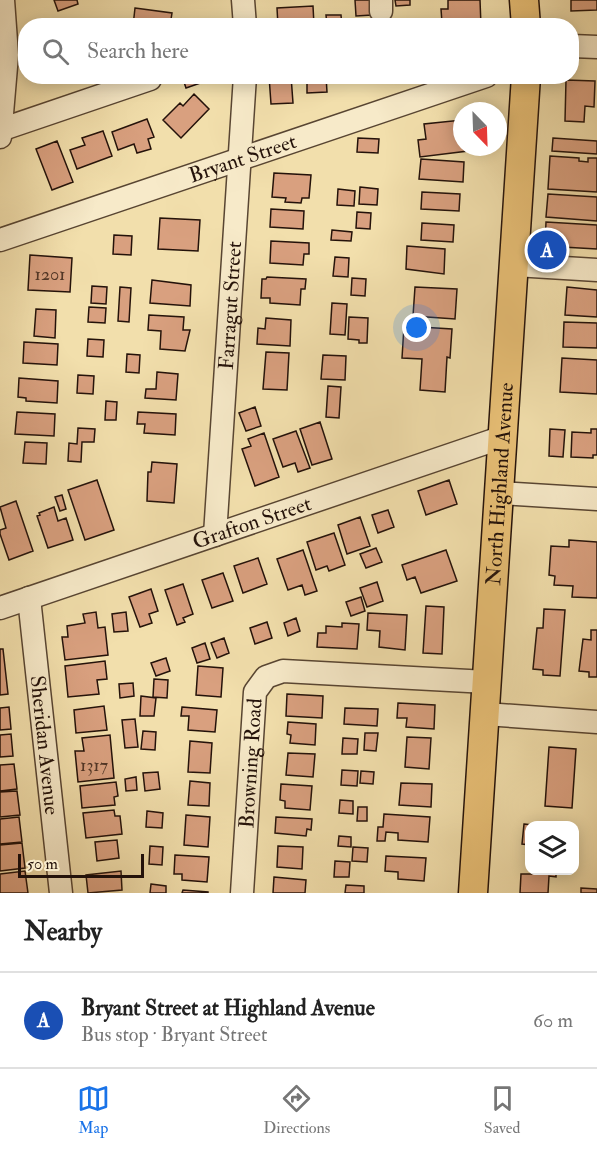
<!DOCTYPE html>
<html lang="en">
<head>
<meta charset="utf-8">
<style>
	:root { --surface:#fff; --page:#f2f2f2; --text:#222; --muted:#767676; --line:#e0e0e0; --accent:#1a73e8 }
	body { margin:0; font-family:"IM FELL Double Pica",serif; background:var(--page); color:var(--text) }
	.controls { position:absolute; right:18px; bottom:18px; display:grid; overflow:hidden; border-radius:12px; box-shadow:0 3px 15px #0003 }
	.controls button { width:54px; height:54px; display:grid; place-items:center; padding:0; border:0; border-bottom:2px solid var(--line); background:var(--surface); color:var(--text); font:30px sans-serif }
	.compass { position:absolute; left:453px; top:102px; width:54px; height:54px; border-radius:50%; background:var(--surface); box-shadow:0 3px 15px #0003; rotate:157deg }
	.scale { position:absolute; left:18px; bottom:15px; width:126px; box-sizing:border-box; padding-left:6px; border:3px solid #24120a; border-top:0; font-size:16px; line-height:21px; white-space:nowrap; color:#24120a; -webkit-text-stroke:4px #f7eac9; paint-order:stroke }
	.you { position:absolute; left:417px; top:328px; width:21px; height:21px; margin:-15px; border:4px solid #fff; border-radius:50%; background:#1a73e8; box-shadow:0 0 0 9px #1a73e833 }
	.badge { display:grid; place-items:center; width:39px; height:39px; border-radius:50%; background:var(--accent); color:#fff; font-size:20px; font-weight:700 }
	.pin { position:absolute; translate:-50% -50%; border:3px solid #fff; box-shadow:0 2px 6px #0006 }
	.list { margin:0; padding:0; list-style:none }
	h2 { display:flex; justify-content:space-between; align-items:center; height:78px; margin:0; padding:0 24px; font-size:26px }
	h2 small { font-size:20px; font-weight:400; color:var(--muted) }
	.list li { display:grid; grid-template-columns:39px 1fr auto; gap:18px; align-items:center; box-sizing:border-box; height:96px; padding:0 24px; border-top:2px solid var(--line) }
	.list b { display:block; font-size:22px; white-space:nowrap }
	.list p { margin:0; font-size:20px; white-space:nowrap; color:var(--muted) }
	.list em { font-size:20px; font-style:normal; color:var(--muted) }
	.icon { flex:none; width:33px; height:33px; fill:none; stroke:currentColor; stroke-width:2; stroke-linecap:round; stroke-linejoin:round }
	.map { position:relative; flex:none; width:597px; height:893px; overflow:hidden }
	.search { position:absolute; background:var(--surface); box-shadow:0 3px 15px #0003; left:18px; right:18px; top:18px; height:66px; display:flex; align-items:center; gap:15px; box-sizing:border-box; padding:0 21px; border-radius:24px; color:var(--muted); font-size:22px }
	.sheet { height:174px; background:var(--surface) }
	nav { display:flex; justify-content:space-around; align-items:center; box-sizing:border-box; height:84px; border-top:2px solid var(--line); background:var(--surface); font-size:16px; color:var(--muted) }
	nav a { display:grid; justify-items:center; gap:3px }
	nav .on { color:var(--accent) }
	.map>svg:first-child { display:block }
</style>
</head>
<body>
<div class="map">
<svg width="597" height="893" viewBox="0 0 597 893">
	<rect width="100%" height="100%" fill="#f2dfac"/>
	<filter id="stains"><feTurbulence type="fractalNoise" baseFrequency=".00333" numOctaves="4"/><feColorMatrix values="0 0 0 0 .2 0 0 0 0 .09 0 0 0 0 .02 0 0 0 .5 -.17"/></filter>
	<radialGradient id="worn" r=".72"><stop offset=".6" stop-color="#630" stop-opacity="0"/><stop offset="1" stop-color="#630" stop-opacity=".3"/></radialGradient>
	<path fill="#d9a07f" stroke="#24120a" stroke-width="1.5" d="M54 0H77L78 4 58 11Z
		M355 0H371L372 15 356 16Z
		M395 0H410V5L396 6Z
		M448 0H480L481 26H452V22L442 23 441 9H448Z
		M571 0H597V10L571 11Z
		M313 6 314 25 278 26 277 8Z
		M135 8 172 13 170 26H133Z
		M326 15H341L342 26H327Z
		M182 76H212V79L186 88Z
		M269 76H291L293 103 271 104Z
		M307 76H326L327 92 307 93Z
		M343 76H357V80H344Z
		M566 80 595 81 594 107 585 106 584 122 565 121Z
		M194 94 209 109 181 138 163 120 180 103 183 106Z
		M147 119 154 137 148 139 151 149 137 153 134 144 118 150 112 132Z
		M462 120V147H468V151L420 157 418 140 426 139 424 124Z
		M103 131 112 156 77 169 70 150 85 145 82 138Z
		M358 138 379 139 378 153 357 152Z
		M553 138 597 141V154L552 151Z
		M57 141 73 182 52 190 36 149Z
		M550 156 579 158V161L588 162V158H597V192L548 189Z
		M421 159 464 162 463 182 419 179Z
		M274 173 311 175 309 198H302L301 203 285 202 286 198 272 197Z
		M360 187 378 189 377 205 359 204Z
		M338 189 355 191 354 206 337 205Z
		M422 192 460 194 459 211 421 209Z
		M548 194 597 197V221L546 217Z
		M271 209 304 211 303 229 270 227Z
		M357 212 371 213 370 229 356 228Z
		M160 218 200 220 198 251 158 249Z
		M546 222 597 225V249L545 246Z
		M422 223 454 225 453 242 421 240Z
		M332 230 352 232 351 241 331 240Z
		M114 235 132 236 131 255 113 254Z
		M271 241 309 243V254H304L303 265 270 263Z
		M407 246 445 249 444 274 406 269Z
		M30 255 72 258 70 292 28 290Z
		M335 257 349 258 348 277 333 276Z
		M267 277 306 279 305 289H301L300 305 270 303V298H261L262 279H266Z
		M352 278 366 279 365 296 351 295Z
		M152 280 191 285 190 306 150 303Z
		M92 286 107 287 106 304 91 303Z
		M120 287 131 288 129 322 118 321Z
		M415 287 457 289 455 319 413 316Z
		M567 287 597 290V317L565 315Z
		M332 303 347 304 345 335 330 334Z
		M89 307 106 308 105 323 88 322Z
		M36 309 56 310 55 338 34 336Z
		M149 315 184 317 183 330H190L185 351 160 349 161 331 148 330Z
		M349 317 368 318 367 343H359V340L348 339Z
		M266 318 291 320 290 346 257 344 258 328 265 329Z
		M564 322 597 323V348L563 347Z
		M404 326 452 329 450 358 447 357 445 392 420 390 422 359 402 358Z
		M88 339 104 340 103 357 87 356Z
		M24 342 58 344 57 365 23 363Z
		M266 352 289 353 287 390 263 389Z
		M127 354 140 355 139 373 126 372Z
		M323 355 346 356 345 380 321 379Z
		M562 358 597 360V394L560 392Z
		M157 372 178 374 176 400 145 398 146 389H156Z
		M78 375 94 376 93 394 77 393Z
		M19 378 58 381 57 403 26 401V398L18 397Z
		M328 386 341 387 339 418 326 417Z
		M106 401 117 402 116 420H105Z
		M255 407 261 426 246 431 239 413Z
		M17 412 55 414 54 436 15 434Z
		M138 412 176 414 175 435 144 433 145 424H137Z
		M320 422 332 459 312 465 300 429Z
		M78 428 95 429 94 442H82L81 462 68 461 69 443 77 444Z
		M550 429 565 430 563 457 549 456Z
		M591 429H597V455H593V458L571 457 572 432 591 433Z
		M296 431 310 468 298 472 295 463 283 467 273 439Z
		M264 433 279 477 255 486 242 449 251 446 248 439Z
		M25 442 47 443 46 464 23 463Z
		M152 462 177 464 174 503 147 501 148 472H151Z
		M97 480 114 530 85 540 68 490Z
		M449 480 457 504 426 515 418 491Z
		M62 495 66 509 60 511 55 497Z
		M16 501 33 551 9 560 0 534V530L6 528 0 507Z
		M54 507 58 521 66 518 73 540 48 548 37 516 40 515 39 513Z
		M388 510 394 527 378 533 372 515Z
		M360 517 370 546 347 554 338 525Z
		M334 533 345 565 329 571 327 566 316 570 307 542Z
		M569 540 597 542V598L572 597 573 586 554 585 555 576 549 575 551 546 569 547Z
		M376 548 382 562 366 568 360 554Z
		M303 550 317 591 305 595 302 585 288 590 277 559Z
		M446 550 457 581 421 593 415 577 407 580 402 565Z
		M258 558 267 584 243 593 234 566Z
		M223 573 233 601 212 608 202 580Z
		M377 582 383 601 367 607 360 588Z
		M183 584 193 614 183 618 185 622 177 625 165 590Z
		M151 589 158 611 149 614 152 623 140 627 129 597Z
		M361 597 365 611 351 616 346 602Z
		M426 606 444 607 442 654 423 653Z
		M544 609 565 610 560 676 543 675V670L533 669 537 628H543Z
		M96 612 98 628 105 627 108 655 65 660 62 637H68L67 626 85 623 83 614Z
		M126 612 128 631 114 632 112 614Z
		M368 613 407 615 405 650 379 647 380 631 367 630Z
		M296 618 300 631 288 636 284 623Z
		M267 622 272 638 255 644 250 628Z
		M342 623 359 624 357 649 317 647 318 633H326V626L342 627Z
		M591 630H597V677H589V672L579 671 583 639 591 640Z
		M224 638 229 653 217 658 211 643Z
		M205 643 210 659 197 663 192 648Z
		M0 649H3L8 694 0 695Z
		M166 658 170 671 156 676 151 663Z
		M105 661 107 679 97 680 99 694 68 697 65 666Z
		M198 666 223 668 221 697 196 695Z
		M154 679 168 680 167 698 153 697Z
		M133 683 134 696 120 698 119 684Z
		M287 694 323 696 322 718 286 716Z
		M141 696 156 698 154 716H140Z
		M398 703 435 705 434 729 406 727 407 718H397Z
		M104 706 107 730 76 733 74 710Z
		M9 707 11 729 0 730V708Z
		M182 707 217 710 215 732 188 730 189 716H181Z
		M345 708 378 709 377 726 344 724Z
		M135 719 138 747 125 748 122 720Z
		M288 722 316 724 315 745 290 743 291 735 287 734Z
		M143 731 156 732 155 750 141 749Z
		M365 733H378L376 751 364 750Z
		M11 734 13 756 0 757V735Z
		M110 735 114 778 78 782 75 751H84L82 738Z
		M407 737 431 738 429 769 405 767Z
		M343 738 358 739 357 754H342Z
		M190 741 212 743 210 773 188 772Z
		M549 747 576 749 572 808 545 806Z
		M288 753 315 754 313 777 286 775Z
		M14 764 17 789 0 791V765Z
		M342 770 358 771 357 786 341 785Z
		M361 771 374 772 373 784 360 783Z
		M158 772 160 789 145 791 143 773Z
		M136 777 137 790 126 791 125 779Z
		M190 781 210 783 209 806 188 805Z
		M116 782 118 796 114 797 115 805 82 808 80 786Z
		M401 783 432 784 431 807 399 805Z
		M281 784 312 786 310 810 285 808V801L280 800Z
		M17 791 20 815 0 817V792Z
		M340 800 353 801V814L339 813Z
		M358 807H367V821H357Z
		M114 810 115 816H120L122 834 86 838 83 813Z
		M147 811 163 813 162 828 146 827Z
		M384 814 430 817 428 842 398 840V833L386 832 385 841H377L378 827H383Z
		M186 815 210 817 208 847 184 845Z
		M19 817 22 842 0 844V819Z
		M276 817 312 819 311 830 307 829 306 836 275 833Z
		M524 824 542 826H530V845L522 844Z
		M339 836 351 837V847L338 846Z
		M117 840 119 858 97 861 95 842Z
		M22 843 25 868 0 871V845Z
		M150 846 163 847 162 865 149 864Z
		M278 846 303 847 302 869 277 867Z
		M353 847 368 848 367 862 352 861Z
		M175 855 209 857 207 882 182 880V874H174Z
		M386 856 426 858 424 881 398 879V872L385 871Z
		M335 861 350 862 349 877H334Z
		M533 870H556V877L549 876 548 893H520L521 874H532Z
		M25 871 28 893H0V874Z
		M121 871 122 890 88 893 86 875Z
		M274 877 306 880 305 893H273Z
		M151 884 166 886V893H150Z
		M346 885 364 886V893H345Z
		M581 888 597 889V893H581Z
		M183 890 208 892V893H182Z"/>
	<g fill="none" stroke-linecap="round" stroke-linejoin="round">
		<defs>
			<g id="minor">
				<path d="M243 0 245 26"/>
				<path d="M381 0V11"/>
				<path d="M572 46 597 47"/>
				<path d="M0 130 150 79"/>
				<path d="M0 137 7 55 3 0"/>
				<path id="s1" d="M0 240 486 76"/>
				<path d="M515 265 597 270"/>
				<path d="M500 493 597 499"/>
				<path id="s2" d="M215 535 245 76"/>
				<path id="s3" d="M29 598 61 893"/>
				<path id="s4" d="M0 608 503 437"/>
				<path d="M485 714 597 722"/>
				<path id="s5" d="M242 893 255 692 266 677 283 671 487 682"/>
			</g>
			<g id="major">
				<path d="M524 0 526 26"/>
				<path id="s6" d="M473 893 526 76"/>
			</g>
		</defs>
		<use href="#minor" stroke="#584532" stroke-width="25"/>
		<use href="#major" stroke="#24120a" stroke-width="31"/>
		<use href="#minor" stroke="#f7eac9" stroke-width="22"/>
		<use href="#major" stroke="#e9c076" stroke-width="28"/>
	</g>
	<g text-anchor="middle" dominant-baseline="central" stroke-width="4.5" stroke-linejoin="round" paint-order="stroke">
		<g font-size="18" fill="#513627">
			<text x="50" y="274">1201</text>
			<text x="94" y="765">1317</text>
		</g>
		<g font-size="21" fill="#24120a" stroke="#f7eac9">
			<text stroke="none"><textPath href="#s1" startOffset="256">Bryant Street</textPath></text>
			<text stroke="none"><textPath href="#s2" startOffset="230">Farragut Street</textPath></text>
			<text stroke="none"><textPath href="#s6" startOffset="410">North Highland Avenue</textPath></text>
			<text stroke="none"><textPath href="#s4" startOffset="266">Grafton Street</textPath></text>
			<text stroke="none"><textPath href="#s3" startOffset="148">Sheridan Avenue</textPath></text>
			<text stroke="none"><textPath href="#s5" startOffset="130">Browning Road</textPath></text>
		</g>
	</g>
	<rect width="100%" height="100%" filter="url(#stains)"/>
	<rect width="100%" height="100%" fill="url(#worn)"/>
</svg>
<div class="controls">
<button><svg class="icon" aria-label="layers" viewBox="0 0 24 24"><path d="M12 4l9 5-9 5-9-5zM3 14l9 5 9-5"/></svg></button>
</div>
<svg class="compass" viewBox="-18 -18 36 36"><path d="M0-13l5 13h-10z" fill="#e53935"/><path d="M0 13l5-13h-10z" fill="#767676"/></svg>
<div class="scale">50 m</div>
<div class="you"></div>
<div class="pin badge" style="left:547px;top:250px;background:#1a4fb4">A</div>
<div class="search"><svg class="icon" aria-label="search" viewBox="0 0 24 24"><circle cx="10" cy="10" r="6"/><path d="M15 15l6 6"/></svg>Search here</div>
</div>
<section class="sheet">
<h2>Nearby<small></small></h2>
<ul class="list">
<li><span class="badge" style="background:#1a4fb4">A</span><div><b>Bryant Street at Highland Avenue</b><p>Bus stop · Bryant Street</p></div><em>60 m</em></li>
</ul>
</section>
<nav>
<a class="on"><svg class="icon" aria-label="map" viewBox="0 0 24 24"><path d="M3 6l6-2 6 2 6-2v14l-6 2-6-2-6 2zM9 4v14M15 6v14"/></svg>Map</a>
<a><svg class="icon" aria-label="directions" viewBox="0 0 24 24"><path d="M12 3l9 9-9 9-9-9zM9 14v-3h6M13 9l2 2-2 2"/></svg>Directions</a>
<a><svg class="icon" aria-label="saved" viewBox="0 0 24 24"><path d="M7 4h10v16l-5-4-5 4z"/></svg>Saved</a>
</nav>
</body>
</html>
